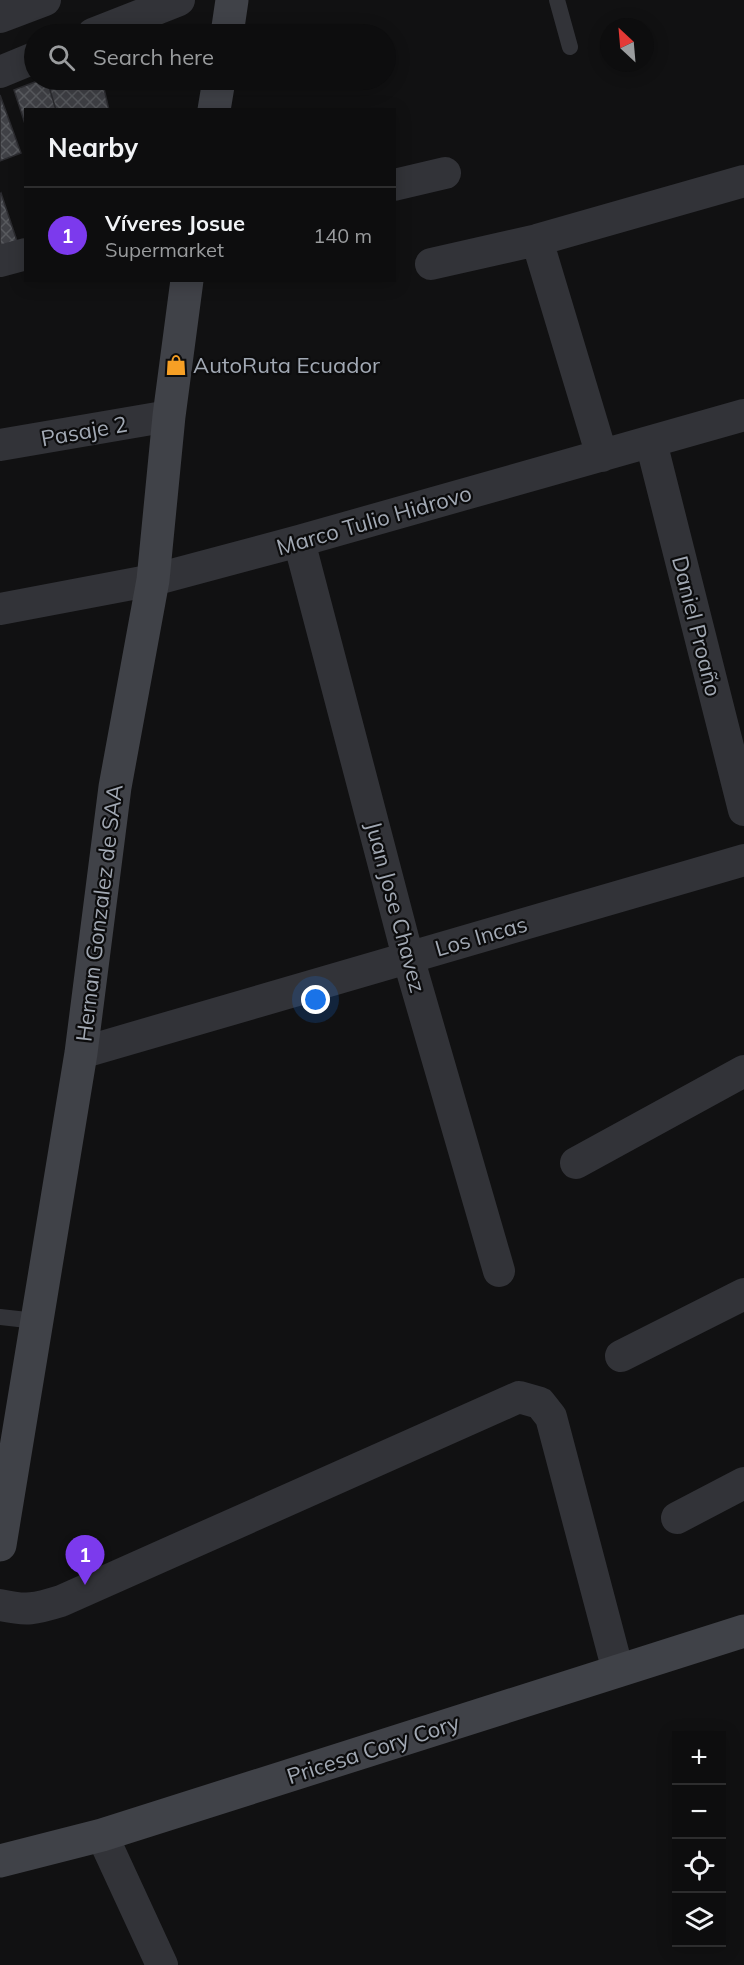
<!DOCTYPE html>
<html lang="en">
<head>
<meta charset="utf-8">
<style>
	:root { --surface:#0d0d0e; --page:#1b1b1c; --text:#f1f3f6; --muted:#9a9c9e; --line:#2d2d2e; --accent:#7c3aed }
	body { margin:0; font-family:Mulish,sans-serif; background:var(--page); color:var(--text) }
	.controls { position:absolute; right:18px; bottom:18px; display:grid; overflow:hidden; border-radius:0px; box-shadow:0 3px 15px #0003 }
	.controls button { width:54px; height:54px; display:grid; place-items:center; padding:0; border:0; border-bottom:2px solid var(--line); background:var(--surface); color:var(--text); font:30px sans-serif }
	.compass { position:absolute; left:600px; top:18px; width:54px; height:54px; border-radius:50%; background:var(--surface); box-shadow:0 3px 15px #0003; rotate:334deg }
	.you { position:absolute; left:316px; top:1000px; width:21px; height:21px; margin:-15px; border:4px solid #fff; border-radius:50%; background:#1a73e8; box-shadow:0 0 0 9px #1a73e833 }
	.badge { display:grid; place-items:center; width:39px; height:39px; border-radius:50%; background:var(--accent); color:#fff; font-size:20px; font-weight:700 }
	.pin { position:absolute; translate:-50% -50px; filter:drop-shadow(0 2px 3px #0008) }
	.pin::after { content:''; position:absolute; top:32px; width:21px; height:18px; background:inherit; clip-path:polygon(0 0,100% 0,50% 100%) }
	.list { margin:0; padding:0; list-style:none }
	h2 { display:flex; justify-content:space-between; align-items:center; height:78px; margin:0; padding:0 24px; font-size:26px }
	h2 small { font-size:20px; font-weight:400; color:var(--muted) }
	.list li { display:grid; grid-template-columns:39px 1fr auto; gap:18px; align-items:center; box-sizing:border-box; height:96px; padding:0 24px; border-top:2px solid var(--line) }
	.list b { display:block; font-size:22px; white-space:nowrap }
	.list p { margin:0; font-size:20px; white-space:nowrap; color:var(--muted) }
	.list em { font-size:20px; font-style:normal; color:var(--muted) }
	.icon { flex:none; width:33px; height:33px; fill:none; stroke:currentColor; stroke-width:2; stroke-linecap:round; stroke-linejoin:round }
	.map { position:relative; flex:none; width:744px; height:1965px; overflow:hidden }
	.search { position:absolute; background:var(--surface); box-shadow:0 3px 15px #0003; left:24px; top:24px; width:372px; height:66px; display:flex; align-items:center; gap:15px; box-sizing:border-box; padding:0 21px; border-radius:33px; color:var(--muted); font-size:22px }
	.panel { position:absolute; background:var(--surface); box-shadow:0 3px 15px #0003; left:24px; top:108px; width:372px; height:174px; border-radius:0px }
	.map>svg:first-child { display:block }
</style>
</head>
<body>
<div class="map">
<svg width="744" height="1965" viewBox="0 0 744 1965">
	<defs>
		<pattern id="building-cross-hatch" width="8" height="8" patternUnits="userSpaceOnUse" patternTransform="scale(1.5)"><rect width="8" height="8" fill="#404146"/><path d="M0 0l8 8M0 8l8-8" fill="none" stroke="#585a5e"/></pattern>
	</defs>
	<rect width="100%" height="100%" fill="#111112"/>
	<path fill="url(#building-cross-hatch)" stroke="#2b2b2f" stroke-width="1.5" d="M40 80H47L56 110H26V127L14 90Z
		M47 80H102L109 110H56Z
		M0 95 21 153 0 161Z
		M1 193 18 244 0 250V194Z"/>
	<g fill="none" stroke-linecap="round" stroke-linejoin="round">
		<path stroke="#323338" stroke-width="16" d="M557 0 570 47
			M0 1317 36 1321"/>
		<path stroke="#323338" stroke-width="32" d="M0 17 45 0
			M93 34 179 0
			M0 72 34 58
			M394 185 445 173
			M537 240 602 456
			M0 261 26 254
			M431 264 537 240 744 181
			M651 442 744 810
			M0 445 169 416
			M299 541 408 957 499 1271
			M0 609 153 580 299 541 744 415
			M81 1053 744 860
			M576 1163 744 1071
			M621 1356 744 1294
			M677 1518 744 1483
			M0 1605C27 1611 35 1609 61 1601L519 1397 540 1403 551 1417 618 1671
			M102 1835 162 1965"/>
		<path stroke="#404248" stroke-width="33" d="M227 34 232 0
			M214 110 219 80
			M0 1545 81 1053 115 787 153 580 169 416 187 280
			M0 1861 102 1835 744 1631"/>
	</g>
	<defs>
		<symbol id="shop-bare" viewBox="-9 -9 18 18"><path d="M-5-2.5h2.3a2.7 3.5 0 0 1 5.4 0H5L5.5 6h-11ZM-1.5-2.5h3a1.5 2.3 0 0 0-3 0Z" fill="#f69f25" stroke="#0c0c0d" stroke-width="2.5" paint-order="stroke"/></symbol>
	</defs>
	<g fill-rule="evenodd">
		<use href="#shop-bare" x="161" y="350" width="30" height="30"/>
	</g>
	<g text-anchor="middle" dominant-baseline="central" stroke-width="4.5" stroke-linejoin="round" paint-order="stroke">
		<g font-size="22" fill="#a2a9b4" stroke="#0c0c0d" text-anchor="start">
			<text x="193" y="365">AutoRuta Ecuador</text>
		</g>
		<g font-size="22" fill="#a2a9b4" stroke="#0c0c0d">
			<text transform="translate(84 431) rotate(-10)">Pasaje 2</text>
			<text transform="translate(374 520) rotate(-16)">Marco Tulio Hidrovo</text>
			<text transform="translate(697 626) rotate(76)">Daniel Proaño</text>
			<text transform="translate(396 907) rotate(75)">Juan Jose Chavez</text>
			<text transform="translate(99 913) rotate(-83)">Hernan Gonzalez de SAA</text>
			<text transform="translate(481 936) rotate(-16)">Los Incas</text>
			<text transform="translate(373 1749) rotate(-18)">Pricesa Cory Cory</text>
		</g>
	</g>
</svg>
<div class="controls">
<button>+</button>
<button>−</button>
<button><svg class="icon" aria-label="locate" viewBox="0 0 24 24"><circle cx="12" cy="12" r="6"/><path d="M12 2v4M12 18v4M2 12h4M18 12h4"/></svg></button>
<button><svg class="icon" aria-label="layers" viewBox="0 0 24 24"><path d="M12 4l9 5-9 5-9-5zM3 14l9 5 9-5"/></svg></button>
</div>
<svg class="compass" viewBox="-18 -18 36 36"><path d="M0-13l5 13h-10z" fill="#e53935"/><path d="M0 13l5-13h-10z" fill="#9a9c9e"/></svg>
<div class="you"></div>
<div class="pin badge" style="left:85px;top:1585px">1</div>
<div class="search"><svg class="icon" aria-label="search" viewBox="0 0 24 24"><circle cx="10" cy="10" r="6"/><path d="M15 15l6 6"/></svg>Search here</div>
<section class="panel">
<h2>Nearby<small></small></h2>
<ul class="list">
<li><span class="badge">1</span><div><b>Víveres Josue</b><p>Supermarket</p></div><em>140 m</em></li>
</ul>
</section>
</div>
</body>
</html>
